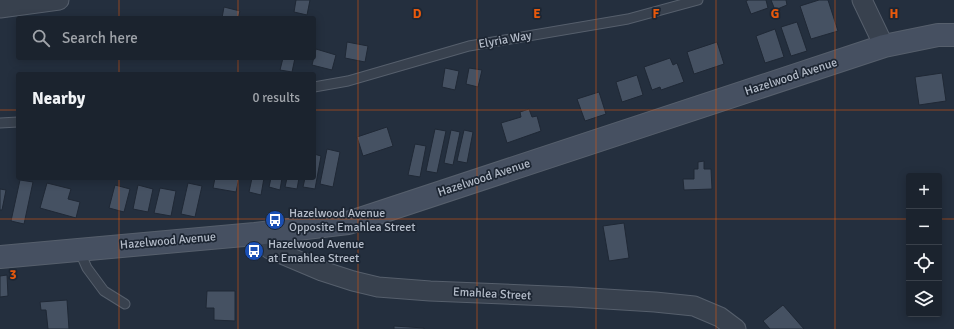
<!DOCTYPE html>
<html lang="en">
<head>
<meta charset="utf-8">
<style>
	:root { --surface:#1b232e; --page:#242b36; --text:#f1f3f6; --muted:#a0a4aa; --line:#39404a }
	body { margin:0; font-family:Signika,sans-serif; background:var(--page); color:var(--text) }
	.controls { position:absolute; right:12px; bottom:12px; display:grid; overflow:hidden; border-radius:4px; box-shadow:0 2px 10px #0003 }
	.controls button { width:36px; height:36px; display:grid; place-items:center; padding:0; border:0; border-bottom:1px solid var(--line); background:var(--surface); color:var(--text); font:20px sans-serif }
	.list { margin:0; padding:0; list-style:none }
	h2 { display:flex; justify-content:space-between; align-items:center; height:52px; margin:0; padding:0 16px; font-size:17px }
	h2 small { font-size:13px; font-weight:400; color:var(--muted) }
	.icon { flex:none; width:22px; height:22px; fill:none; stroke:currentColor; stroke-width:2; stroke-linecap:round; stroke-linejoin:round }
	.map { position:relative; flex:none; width:954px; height:329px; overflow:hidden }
	.search { position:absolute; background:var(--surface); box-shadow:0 2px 10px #0003; left:16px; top:16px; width:300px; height:44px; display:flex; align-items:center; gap:10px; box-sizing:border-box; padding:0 14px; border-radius:4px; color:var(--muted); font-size:15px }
	.panel { position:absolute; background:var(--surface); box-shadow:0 2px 10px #0003; left:16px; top:72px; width:300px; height:108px; border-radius:4px }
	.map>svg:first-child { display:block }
</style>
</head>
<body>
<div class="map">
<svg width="954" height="329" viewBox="0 0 954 329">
	<rect width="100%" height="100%" fill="#242f3e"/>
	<path fill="#455162" stroke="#1f2835" d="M296 0H310L307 15 294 12Z
		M748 0H766L768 8 751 14 746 1Z
		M771 0H786L787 5 775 10Z
		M819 0H828L838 31 811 39 800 6Z
		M224 7 240 11 238 18H222Z
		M797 22 807 51 791 56 781 27Z
		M775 29 784 57 765 63 756 36Z
		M347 42 368 46 365 62 345 58Z
		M717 42 724 64 694 74 687 52Z
		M316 49 336 55 332 70 312 65Z
		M283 58H295L292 72 280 70Z
		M670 58 673 65 677 63 684 82 661 90 660 87 652 90 644 67Z
		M445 68 459 71 455 90 442 87Z
		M469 68 482 70 478 87 466 84Z
		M942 73 946 101 919 105 915 77Z
		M637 75 643 95 622 102 616 82Z
		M599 92 606 114 585 121 577 99Z
		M529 109 532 117 537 116 541 131 507 143 501 123 521 117 520 112Z
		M387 127 393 146 363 156 357 137Z
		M435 129 446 131 437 173 426 171Z
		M451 130 460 132 453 165 444 163Z
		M464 130 473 132 467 163 457 161Z
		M415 144 426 146 420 177 408 175Z
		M327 149 340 152 333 187 320 184Z
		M314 154 321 156 315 189 303 187 305 178H314Z
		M704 161V169H711L712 189 684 190 683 179H694V169H698V162Z
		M215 178H239L236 192 213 188Z
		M252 178H264L261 195 249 192Z
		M271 178H282L280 190 269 187Z
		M287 178H299L297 189 285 187Z
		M20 180 33 182 24 224 11 221Z
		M47 183 71 189 68 199 80 202 76 218 40 208Z
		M188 183 202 186 195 217 181 214Z
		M115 185 130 189 124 212 109 208Z
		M138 185 153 189 148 212 133 209Z
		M160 188 176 191 171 216 154 213Z
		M0 189 6 190 2 210H0Z
		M624 223 629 258 609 261 603 226Z
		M7 275 8 296 0 297V276Z
		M207 291H235V321L214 320V308H206Z
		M67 300 69 329H48L46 310H41L40 302Z
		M783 305 804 329H770L763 321Z
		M394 326 424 328V329H394Z"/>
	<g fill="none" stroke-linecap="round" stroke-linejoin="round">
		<defs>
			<path id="service" d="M314 87 348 81 469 46 628 19 698 0
				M0 123 18 122
				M79 250 87 268 104 291 125 304"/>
			<path id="minor" d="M862 0 884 46
				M0 8 59 0
				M255 234 270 249 322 271 353 281 378 287 430 291 573 297 655 302 694 306 720 317 736 329"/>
			<path id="secondary" d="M0 257 255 234 348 223 884 46 938 35H954"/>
		</defs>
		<use href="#service" stroke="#565f6c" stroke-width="11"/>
		<use href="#minor" stroke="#565f6c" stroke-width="21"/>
		<use href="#secondary" stroke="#565f6c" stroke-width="24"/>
		<use href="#service" stroke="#38414e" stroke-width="9"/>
		<use href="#minor" stroke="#38414e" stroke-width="19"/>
		<use href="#secondary" stroke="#465061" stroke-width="22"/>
	</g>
	<path fill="none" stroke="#e8590c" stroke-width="1" stroke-opacity="0.55" d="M119 0V18M238 0V18M358 0V329M477 0V329M596 0V329M716 0V329M835 0V329M119 58V74M238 58V74M0 110H18M314 110H954M119 178V329M238 178V329M0 219H909M939 219H954"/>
	<defs>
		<symbol id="bus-disc" viewBox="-11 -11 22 22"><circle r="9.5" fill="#1a4fb4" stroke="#1d2633"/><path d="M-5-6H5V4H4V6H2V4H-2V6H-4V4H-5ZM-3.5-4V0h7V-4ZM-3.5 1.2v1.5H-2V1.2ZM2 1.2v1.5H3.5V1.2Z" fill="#fff"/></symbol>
	</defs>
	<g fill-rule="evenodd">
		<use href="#bus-disc" x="264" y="209" width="22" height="22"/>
		<use href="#bus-disc" x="243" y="240" width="22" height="22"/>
	</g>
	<g text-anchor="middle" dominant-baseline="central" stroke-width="3.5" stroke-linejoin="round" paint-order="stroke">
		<g font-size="12" fill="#b4bcc9" stroke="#1d2633">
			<text transform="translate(505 40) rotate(-10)">Elyria Way</text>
			<text transform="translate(791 77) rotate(-18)">Hazelwood Avenue</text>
			<text transform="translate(484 178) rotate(-18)">Hazelwood Avenue</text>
			<text transform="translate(168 241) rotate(-5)">Hazelwood Avenue</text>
			<text transform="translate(492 294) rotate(3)">Emahlea Street</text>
		</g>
		<g font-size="12" fill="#b4bcc9" stroke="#1d2633" text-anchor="start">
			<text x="289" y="213">Hazelwood Avenue<tspan x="289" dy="14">Opposite Emahlea Street</tspan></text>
			<text x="268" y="244">Hazelwood Avenue<tspan x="268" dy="14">at Emahlea Street</tspan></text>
		</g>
	</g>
	<g font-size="13" text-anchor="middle" font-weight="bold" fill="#e8590c" stroke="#1d2633" stroke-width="3.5" stroke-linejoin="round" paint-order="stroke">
		<text x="417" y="18">D</text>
		<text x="537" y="18">E</text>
		<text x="656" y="18">F</text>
		<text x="775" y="18">G</text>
		<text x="894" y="18">H</text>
		<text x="13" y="279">3</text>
	</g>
</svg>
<div class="controls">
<button>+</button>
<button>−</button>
<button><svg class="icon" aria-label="locate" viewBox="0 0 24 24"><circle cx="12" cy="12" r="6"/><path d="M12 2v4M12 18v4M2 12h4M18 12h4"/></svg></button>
<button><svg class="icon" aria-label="layers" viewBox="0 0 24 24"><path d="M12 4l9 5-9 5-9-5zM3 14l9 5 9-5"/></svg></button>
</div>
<div class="search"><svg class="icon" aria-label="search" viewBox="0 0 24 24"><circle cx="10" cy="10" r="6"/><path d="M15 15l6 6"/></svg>Search here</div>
<section class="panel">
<h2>Nearby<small>0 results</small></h2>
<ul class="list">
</ul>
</section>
</div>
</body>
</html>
